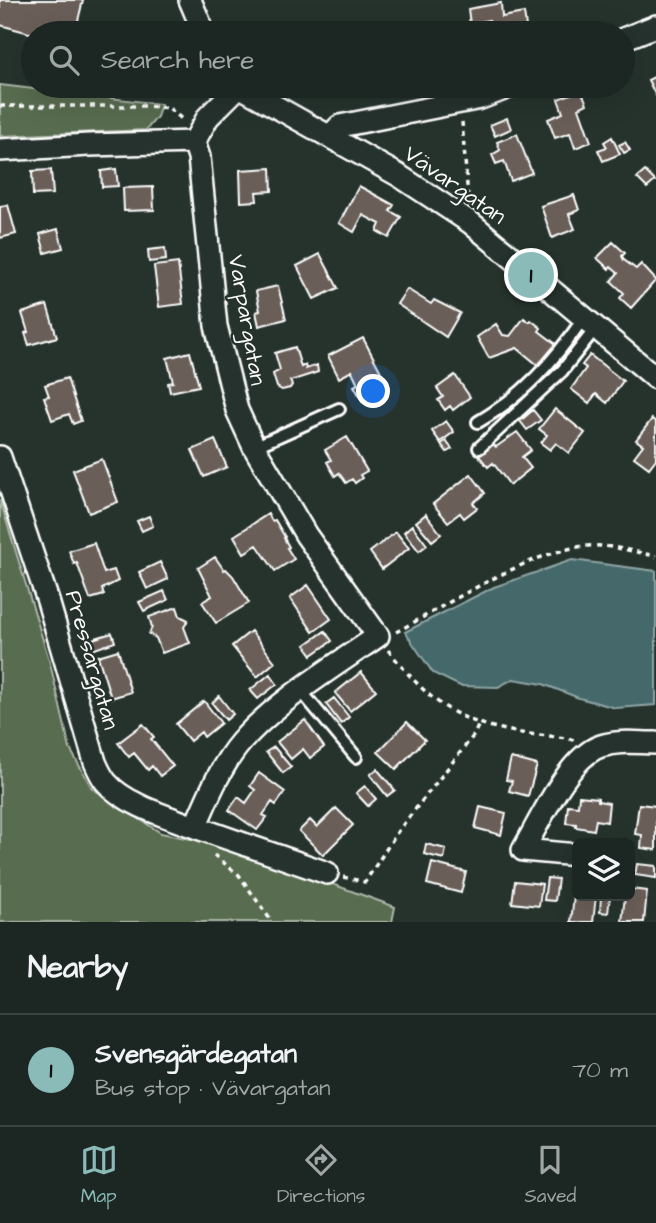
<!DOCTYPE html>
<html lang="en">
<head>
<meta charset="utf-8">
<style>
	:root { --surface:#1c2622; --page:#252e2a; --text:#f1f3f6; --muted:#a0a5a5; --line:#3a4340; --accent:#8bbbb9 }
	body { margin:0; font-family:"Architects Daughter",sans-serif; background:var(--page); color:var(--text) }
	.controls { position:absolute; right:21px; bottom:21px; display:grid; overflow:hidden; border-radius:10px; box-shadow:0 7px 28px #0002 }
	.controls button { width:63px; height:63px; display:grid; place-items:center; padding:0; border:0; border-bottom:2px solid var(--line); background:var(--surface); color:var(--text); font:35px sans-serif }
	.you { position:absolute; left:374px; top:392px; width:24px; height:24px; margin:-18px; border:5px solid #fff; border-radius:50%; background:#1a73e8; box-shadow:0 0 0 10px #1a73e833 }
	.badge { display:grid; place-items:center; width:46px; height:46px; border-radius:50%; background:var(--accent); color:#111; font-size:23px; font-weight:700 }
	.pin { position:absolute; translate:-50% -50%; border:4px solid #fff; box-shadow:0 2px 7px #0006 }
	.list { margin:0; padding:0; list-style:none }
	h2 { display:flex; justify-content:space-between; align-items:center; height:91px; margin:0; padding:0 28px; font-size:30px }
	h2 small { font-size:23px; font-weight:400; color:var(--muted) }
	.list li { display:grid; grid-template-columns:46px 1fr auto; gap:21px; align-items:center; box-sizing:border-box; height:112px; padding:0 28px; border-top:2px solid var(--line) }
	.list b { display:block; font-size:26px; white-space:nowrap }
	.list p { margin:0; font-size:23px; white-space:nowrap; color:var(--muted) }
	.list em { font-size:23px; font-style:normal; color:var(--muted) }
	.icon { flex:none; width:38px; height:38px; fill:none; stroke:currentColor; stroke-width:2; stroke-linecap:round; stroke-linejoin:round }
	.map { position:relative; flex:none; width:656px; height:922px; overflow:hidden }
	.search { position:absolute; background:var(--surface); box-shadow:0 7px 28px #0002; left:21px; right:21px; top:21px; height:77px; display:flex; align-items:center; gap:18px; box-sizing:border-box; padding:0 24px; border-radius:38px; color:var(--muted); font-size:26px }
	.sheet { height:203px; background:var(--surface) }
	nav { display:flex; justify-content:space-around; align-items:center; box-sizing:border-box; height:98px; border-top:2px solid var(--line); background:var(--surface); font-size:19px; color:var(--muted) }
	nav a { display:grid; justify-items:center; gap:4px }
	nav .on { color:var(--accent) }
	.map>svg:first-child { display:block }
</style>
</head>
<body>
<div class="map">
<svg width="656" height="922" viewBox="0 0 656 922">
	<rect width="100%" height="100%" fill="#26332d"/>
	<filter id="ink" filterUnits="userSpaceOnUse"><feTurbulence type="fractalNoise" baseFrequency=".0143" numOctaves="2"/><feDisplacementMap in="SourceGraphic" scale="14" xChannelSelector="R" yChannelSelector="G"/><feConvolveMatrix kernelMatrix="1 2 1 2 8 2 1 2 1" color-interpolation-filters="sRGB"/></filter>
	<g filter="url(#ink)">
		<path fill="#586c50" stroke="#acb6a8" stroke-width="2" d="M0 85 161 104 157 117 146 130 0 136Z
			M0 500 50 663 70 749 92 788 161 833 231 847 395 907 392 922H0Z"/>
		<path fill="#45696a" stroke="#8fa5a6" stroke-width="2" d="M572 560 656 571V705L616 708 579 698 543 684 513 679 498 687 460 686 433 673 405 632 494 587Z"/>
		<path fill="#6b5f59" stroke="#fff" stroke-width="2" d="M0 0H83L75 33 33 34 0 25Z
			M501 3 502 17 524 13 527 33H492L489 20 470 24 468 9Z
			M327 19 330 33H304L302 25Z
			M417 27 418 33H392V32Z
			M656 76V96L648 80Z
			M193 86 200 89 196 94 190 89Z
			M581 90 587 104 579 108 591 142 575 148 570 133 555 138 548 119 563 113 558 99Z
			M507 118 511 129 495 136 490 125Z
			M517 134 532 173 511 181 504 161 496 164 492 155 500 150 497 142Z
			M612 137 620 154 603 161 598 150 607 147 604 142Z
			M625 142 630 150 624 153 619 145Z
			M271 168 272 191 256 192 257 201 241 202 240 170Z
			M116 169 118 186 102 187 101 171Z
			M51 170 53 194 33 195 32 171Z
			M645 171 655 181 647 188 637 178Z
			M359 186 394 205 390 211 401 217 389 238 377 231 380 224 363 215 354 232 339 223Z
			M153 187 154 210 124 211 123 188Z
			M574 195 579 210 569 214 575 229 552 238 541 206Z
			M8 205 16 234 0 238V207Z
			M58 229 63 248 45 253 40 234Z
			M613 242 625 253 622 256 624 260 636 269 641 264 656 280 631 308 620 298 624 293 611 281 618 273 611 267 609 269 597 258Z
			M165 248 166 260 149 262 148 250Z
			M320 254 338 288 314 299 297 266Z
			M178 263 183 304 159 307 154 266Z
			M278 286 286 319 259 326 256 312 260 311 256 291Z
			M407 289 431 304 434 300 460 313 446 337 397 304Z
			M47 305 57 337 29 345 25 333 28 332 22 313Z
			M524 318 529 322 531 320 541 328 539 331 556 344 539 366 517 348 489 358 477 337 496 324 503 335 510 336Z
			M363 338 382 374 379 376 386 390 363 402 354 386 358 384 352 371 339 378 328 356Z
			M295 347 301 367 305 365 306 369 317 365 318 372 290 381 292 385 290 388 282 390 277 387 273 374 280 370 275 353Z
			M190 352 199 386 170 392 168 383 173 382 167 358Z
			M590 355 623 381 607 403 596 394 589 403 571 389 586 368 582 365Z
			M455 375 470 397 453 410 450 406 445 410 438 400 443 397 437 388Z
			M67 378 81 421 73 424 69 414 52 420 44 397 49 396 45 385Z
			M555 409 585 433 569 453 556 443 550 450 541 443 547 435 539 429Z
			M533 410 541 420 527 430 520 421Z
			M652 419 656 422V459L649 468 634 457 643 445 636 440Z
			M446 421 454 432 440 442 432 431Z
			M517 432 531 450 522 457 531 468 510 485 493 463 488 467 479 456 493 444 496 447Z
			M347 437 367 471 360 475 362 478 355 483 352 479 346 483 339 473 335 476 327 462 331 460 325 450Z
			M215 440 227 467 204 477 192 450Z
			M446 441 452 449 447 452 441 444Z
			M102 459 118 502 89 513 73 470Z
			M471 474 485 493 473 503 477 508 464 518 460 513 448 522 433 504Z
			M268 514 272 521 275 520 285 537 284 538 289 547 287 548 294 559 275 571 257 545 244 553 234 536Z
			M426 514 441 534 432 541 416 522Z
			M149 516 153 526 142 531 137 521Z
			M412 525 427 545 419 551 404 532Z
			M396 532 409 548 382 569 370 552Z
			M94 543 104 573 114 570 118 581 102 589 104 595 90 599 77 563 74 564 69 551Z
			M215 557 224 570 226 569 233 576 249 603 216 623 202 602 212 596 198 568Z
			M160 562 168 579 147 589 139 572Z
			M308 585 331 619 313 632 290 598Z
			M164 591 168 600 144 611 139 602Z
			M177 607 180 616 188 620 184 627 190 643 162 653 156 638 149 634 152 627 149 617Z
			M251 631 275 662 257 677 232 646Z
			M325 631 332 641 312 655 305 645Z
			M112 633 115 642 92 650 89 640Z
			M118 650 131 692 111 698 98 656Z
			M361 672 376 690 350 711 335 693Z
			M270 674 277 684 258 699 250 690Z
			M219 696 233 714 226 720 212 703Z
			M334 698 349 717 341 724 326 704Z
			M204 701 221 723 204 737 201 732 190 741 176 724Z
			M305 720 324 747 310 758 303 749 291 759 277 742Z
			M407 722 425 740 396 769 378 752Z
			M143 724 154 737 151 739 173 766 160 776 152 766 148 770 134 753 129 757 118 743Z
			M274 747 291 767 283 773 266 752Z
			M511 758 537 765 528 796 509 791 512 781 506 780Z
			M377 769 395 790 387 796 370 775Z
			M259 773 285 792 276 805 272 802 263 815 267 817 257 830 229 810 238 797 246 803 255 790 250 786Z
			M365 786 376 799 368 806 356 793Z
			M579 796 598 798V801L609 803 607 822 596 820 594 830 576 827V824L566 823 568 805 578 806Z
			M639 804 656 806V850L641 848 642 835 635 834Z
			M480 807 506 813 501 835 475 828Z
			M336 808 353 825 323 855 299 831 310 820 317 827Z
			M426 844 446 849 444 859 424 854Z
			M432 863 466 872 461 893 427 884Z
			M637 864 656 866V878L635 875Z
			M547 878 558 879 555 901 544 900Z
			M576 878 577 896H596L593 922H571Z
			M515 881 542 884 539 906 512 903Z
			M630 889 647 891 644 922H622L625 896H630Z
			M601 896H610L608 913 600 912Z"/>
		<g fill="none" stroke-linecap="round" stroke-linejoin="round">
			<defs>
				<path id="lane" d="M478 422C523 396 554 361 583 319
					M254 447 339 409
					M479 448 562 371 595 329
					M301 691 356 757"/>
				<path id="street" d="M190 0 204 33
					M623 39 656 26
					M239 86 398 175 471 223 656 378
					M330 136 340 126 481 98 512 86
					M194 142 208 117 239 86
					M0 150 89 145 194 142
					M0 457 48 601 95 762C98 769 101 776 106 782 124 804 168 817 195 827 207 799 221 765 241 742 274 703 335 666 378 636L306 535 254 447 237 410 216 326 199 157 194 142
					M195 827 327 873
					M577 855 523 850C540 821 569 756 601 746 619 740 638 743 656 743"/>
			</defs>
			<use href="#lane" stroke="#fff" stroke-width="16"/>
			<use href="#street" stroke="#fff" stroke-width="26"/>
			<path stroke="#fff" stroke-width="3.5" stroke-dasharray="5 5" stroke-linecap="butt" d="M0 106H147L169 108 184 121
				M462 122 468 198
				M396 632C447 605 531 550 587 546 609 544 634 552 656 556
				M388 650C429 700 450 720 516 732 535 736 555 735 574 740
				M214 855 239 875 272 922
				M343 877 365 882 398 831 474 735 479 724"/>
			<use href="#lane" stroke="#26332d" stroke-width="10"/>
			<use href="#street" stroke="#26332d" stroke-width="21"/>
		</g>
	</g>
	<g text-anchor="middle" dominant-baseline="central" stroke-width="5" stroke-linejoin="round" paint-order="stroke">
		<g font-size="23" fill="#fff" stroke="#26332d">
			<text transform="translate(455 185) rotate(35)">Vävargatan</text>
			<text transform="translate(247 320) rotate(80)">Varpargatan</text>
			<text transform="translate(92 660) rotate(74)">Pressargatan</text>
		</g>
	</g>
</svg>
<div class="controls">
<button><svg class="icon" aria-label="layers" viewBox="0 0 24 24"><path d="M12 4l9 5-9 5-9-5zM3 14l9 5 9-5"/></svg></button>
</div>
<div class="you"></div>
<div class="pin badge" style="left:531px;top:275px">1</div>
<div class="search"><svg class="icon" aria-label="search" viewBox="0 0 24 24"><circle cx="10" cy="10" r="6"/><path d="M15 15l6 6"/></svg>Search here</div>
</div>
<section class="sheet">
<h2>Nearby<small></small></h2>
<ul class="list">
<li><span class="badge">1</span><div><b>Svensgärdegatan</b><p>Bus stop · Vävargatan</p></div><em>70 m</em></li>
</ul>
</section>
<nav>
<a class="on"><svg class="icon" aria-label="map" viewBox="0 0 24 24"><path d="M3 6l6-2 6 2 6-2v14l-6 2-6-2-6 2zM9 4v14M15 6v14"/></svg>Map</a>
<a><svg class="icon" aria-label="directions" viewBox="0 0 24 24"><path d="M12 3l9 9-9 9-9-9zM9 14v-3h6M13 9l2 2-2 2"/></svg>Directions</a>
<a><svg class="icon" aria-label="saved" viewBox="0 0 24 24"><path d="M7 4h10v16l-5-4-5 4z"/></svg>Saved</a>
</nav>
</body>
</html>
